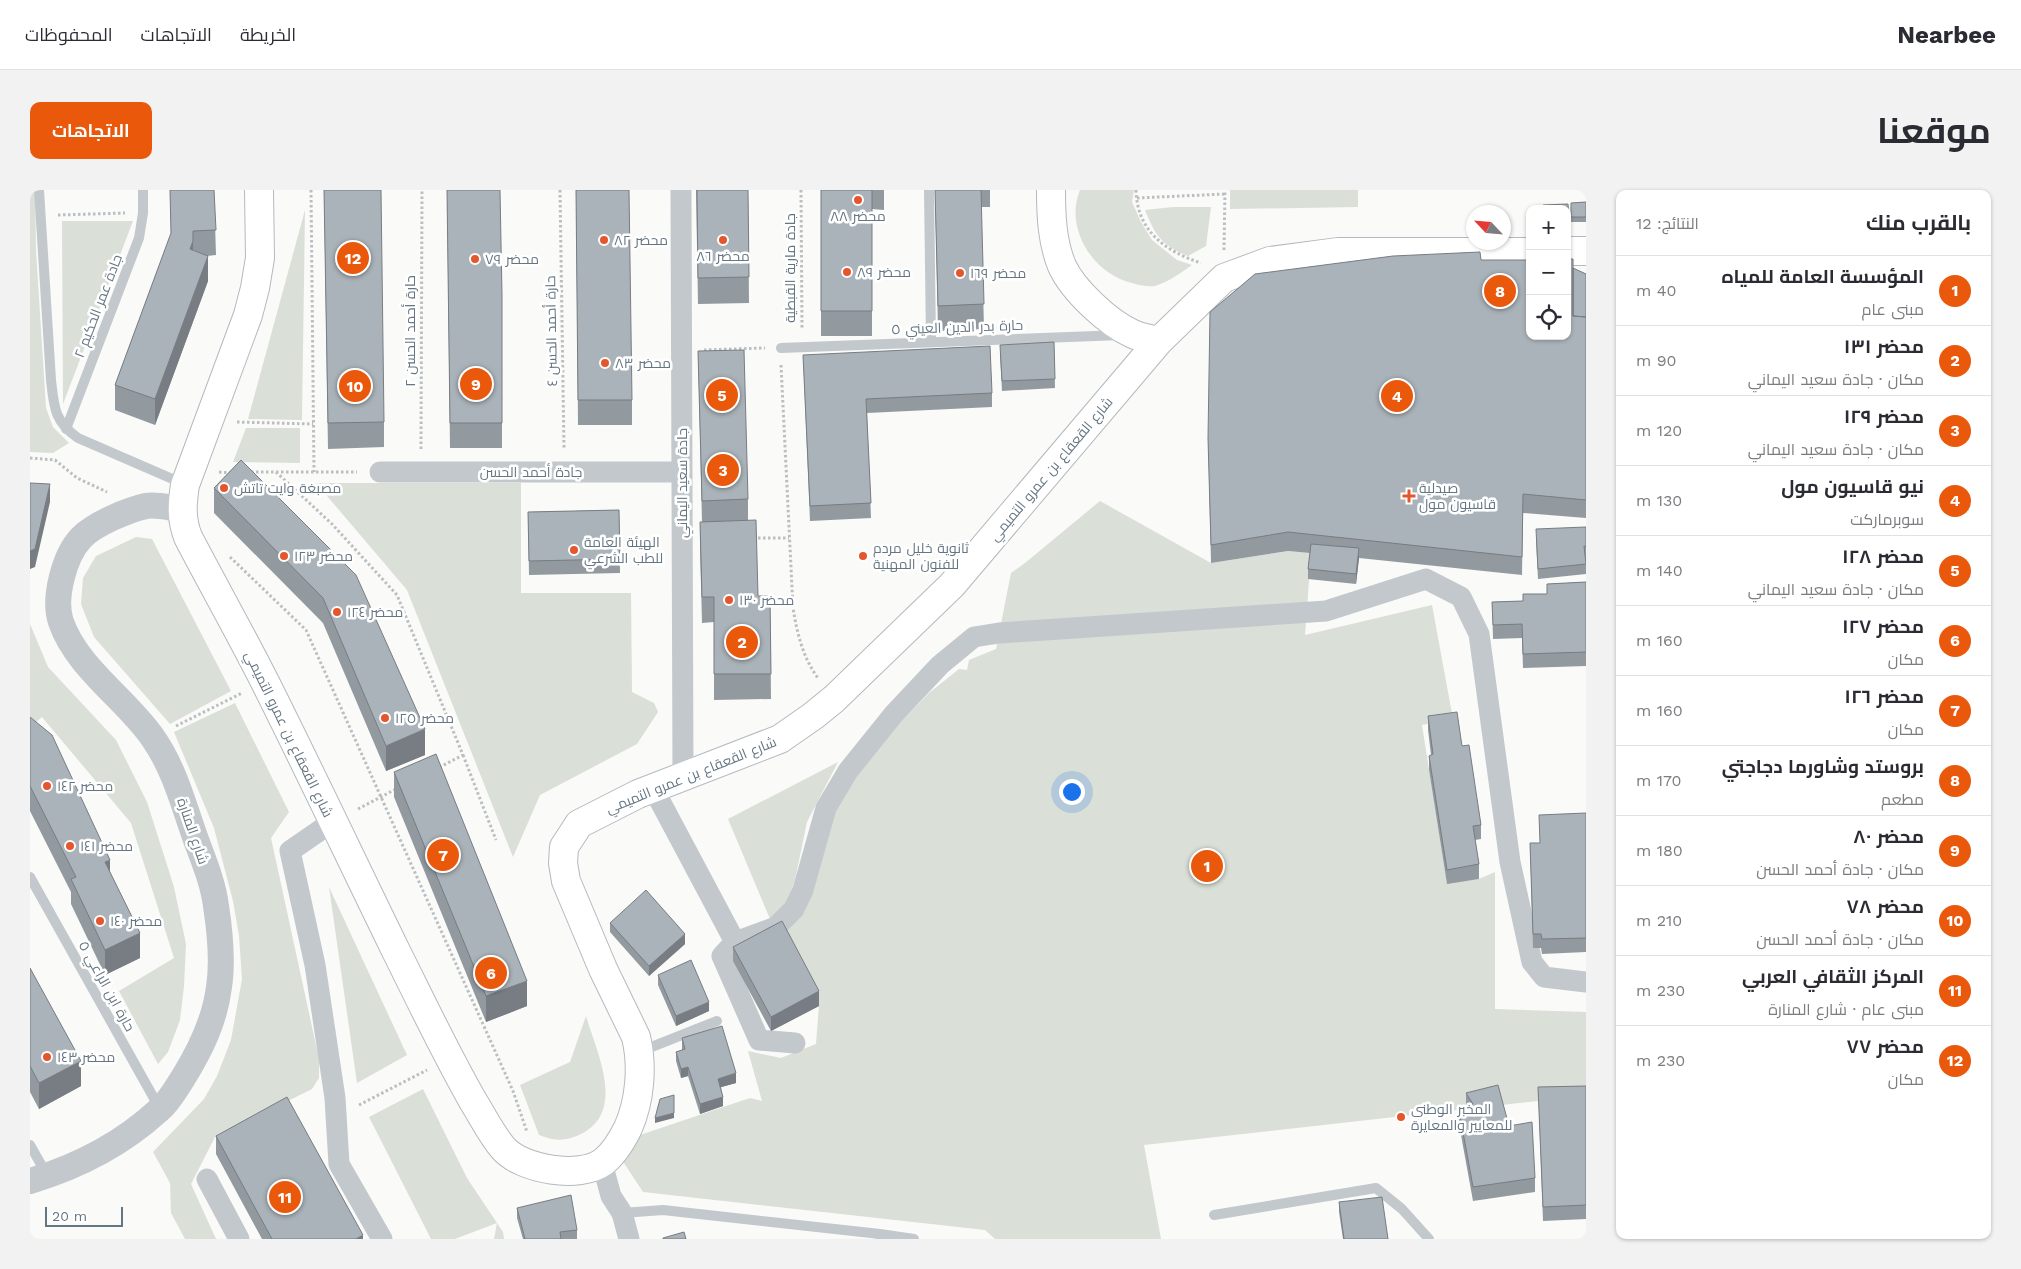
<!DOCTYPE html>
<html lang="ar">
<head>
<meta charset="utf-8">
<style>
	:root { --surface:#fff; --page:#f2f2f3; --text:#2b2b33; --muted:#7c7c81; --line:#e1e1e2; --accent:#ea580c }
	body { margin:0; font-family:"Work Sans",Cairo,sans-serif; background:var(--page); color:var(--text); direction:rtl }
	.controls { position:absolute; right:15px; top:15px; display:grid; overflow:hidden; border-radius:10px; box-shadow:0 1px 4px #0004 }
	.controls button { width:45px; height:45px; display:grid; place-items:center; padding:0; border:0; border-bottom:1px solid var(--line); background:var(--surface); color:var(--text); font:25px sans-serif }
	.compass { position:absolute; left:1436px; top:15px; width:45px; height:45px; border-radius:50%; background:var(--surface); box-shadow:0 1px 4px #0004; rotate:296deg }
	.scale { position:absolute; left:15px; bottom:12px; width:78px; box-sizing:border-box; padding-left:5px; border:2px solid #657683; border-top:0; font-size:14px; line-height:18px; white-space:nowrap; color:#657683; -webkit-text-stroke:4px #fff; paint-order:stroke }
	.you { position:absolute; left:1041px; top:601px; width:18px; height:18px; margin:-12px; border:4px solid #fff; border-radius:50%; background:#1a73e8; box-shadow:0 0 0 8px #1a73e833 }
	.badge { display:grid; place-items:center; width:32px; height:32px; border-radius:50%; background:var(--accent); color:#fff; font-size:16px; font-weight:700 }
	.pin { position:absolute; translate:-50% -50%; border:2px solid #fff; box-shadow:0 1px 5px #0006 }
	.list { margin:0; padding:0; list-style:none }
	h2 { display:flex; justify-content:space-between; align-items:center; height:65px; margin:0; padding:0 20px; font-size:21px }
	h2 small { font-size:16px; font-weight:400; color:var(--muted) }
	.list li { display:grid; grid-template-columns:32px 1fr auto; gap:15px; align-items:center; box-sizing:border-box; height:70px; padding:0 20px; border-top:1px solid var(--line) }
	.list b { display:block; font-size:19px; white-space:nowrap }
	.list p { margin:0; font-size:16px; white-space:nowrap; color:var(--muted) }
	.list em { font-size:16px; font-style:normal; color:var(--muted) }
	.icon { flex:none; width:28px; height:28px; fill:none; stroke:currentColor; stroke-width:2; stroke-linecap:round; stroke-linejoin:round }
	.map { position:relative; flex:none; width:1556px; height:1049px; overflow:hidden; direction:ltr; border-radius:10px }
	header { display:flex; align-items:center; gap:30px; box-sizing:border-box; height:70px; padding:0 25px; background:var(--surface); border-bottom:1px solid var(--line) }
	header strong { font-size:24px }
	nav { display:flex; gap:28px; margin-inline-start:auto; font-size:18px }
	.intro { display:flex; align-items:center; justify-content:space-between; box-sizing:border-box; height:120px; padding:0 30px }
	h1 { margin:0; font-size:35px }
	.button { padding:12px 22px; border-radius:10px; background:var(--accent); color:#fff; font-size:18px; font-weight:700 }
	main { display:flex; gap:30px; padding:0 30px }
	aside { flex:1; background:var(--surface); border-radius:10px; box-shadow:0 1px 4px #0004 }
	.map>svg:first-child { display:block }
</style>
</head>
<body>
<header>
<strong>Nearbee</strong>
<nav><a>الخريطة</a><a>الاتجاهات</a><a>المحفوظات</a></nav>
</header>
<div class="intro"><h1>موقعنا</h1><a class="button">الاتجاهات</a></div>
<main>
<aside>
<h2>بالقرب منك<small>النتائج: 12</small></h2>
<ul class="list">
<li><span class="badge">1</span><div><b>المؤسسة العامة للمياه</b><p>مبنى عام</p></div><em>40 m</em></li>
<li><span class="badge">2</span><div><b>محضر ١٣١</b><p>مكان · جادة سعيد اليماني</p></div><em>90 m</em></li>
<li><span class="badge">3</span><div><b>محضر ١٢٩</b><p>مكان · جادة سعيد اليماني</p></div><em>120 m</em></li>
<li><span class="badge">4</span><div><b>نيو قاسيون مول</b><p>سوبرماركت</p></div><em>130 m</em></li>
<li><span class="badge">5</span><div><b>محضر ١٢٨</b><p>مكان · جادة سعيد اليماني</p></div><em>140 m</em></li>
<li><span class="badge">6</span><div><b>محضر ١٢٧</b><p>مكان</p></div><em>160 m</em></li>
<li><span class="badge">7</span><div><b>محضر ١٢٦</b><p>مكان</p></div><em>160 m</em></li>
<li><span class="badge">8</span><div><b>بروستد وشاورما دجاجتي</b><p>مطعم</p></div><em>170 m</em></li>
<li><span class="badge">9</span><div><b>محضر ٨٠</b><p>مكان · جادة أحمد الحسن</p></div><em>180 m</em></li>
<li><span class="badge">10</span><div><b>محضر ٧٨</b><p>مكان · جادة أحمد الحسن</p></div><em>210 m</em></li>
<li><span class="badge">11</span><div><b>المركز الثقافي العربي</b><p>مبنى عام · شارع المنارة</p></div><em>230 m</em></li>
<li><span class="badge">12</span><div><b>محضر ٧٧</b><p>مكان</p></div><em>230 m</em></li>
</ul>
</aside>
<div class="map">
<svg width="1556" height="1049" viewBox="0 0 1556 1049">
	<rect width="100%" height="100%" fill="#fafaf8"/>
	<path fill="#dadfd7" d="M0 0H5L6 61 16 218 23 237 39 253 23 263 0 262Z
		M1050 0H1104L1102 12 1111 32 1122 50 1147 70 1162 75C1151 83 1138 92 1125 96 1117 97 1109 95 1102 93 1063 84 1034 38 1050 0Z
		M1200 0H1328V17L1200 19Z
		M1143 17H1181L1176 56 1158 66C1131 55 1125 45 1115 20Z
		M275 20 272 230 218 229Z
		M32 31H103L33 214Z
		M216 238H270V273L203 272Z
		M286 293H491V403H601L602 502 624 513 628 522 607 554 510 605 483 667 377 400Z
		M1070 311 1181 373 1258 361 1281 363 1275 445 1402 415 1423 529 1392 535 1417 693 1449 689 1465 682V819L1556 822V910L1508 911 1114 955 1131 1049H965L955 1040 613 1002 592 970 607 946 720 908 732 911 718 861 751 868 786 854 789 815 752 745 803 621 822 591 856 547 899 503 929 479 937 480 939 470 966 459 981 383 995 373Z
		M106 347 122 349 201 501 140 534 64 447 51 414 53 388 66 366Z
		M0 434 18 477 86 550 117 612 144 697 156 754 154 796 150 830 138 862 128 874 89 801 144 768 101 633 12 527 0 537Z
		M205 513 259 622 241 648 289 869V888L282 899 185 947 161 994 186 1049H155L141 1023 140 993 123 962 174 909 187 886 201 850 212 789 209 746 203 711 184 638 144 542Z
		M808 572 777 632 765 690 756 715 740 729 698 629Z
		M299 697 377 865 327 893Z
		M556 826C566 861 596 919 553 943 537 951 526 952 509 945L490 895 540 872Z
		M393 899 437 988 473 1042 474 1049H464L467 1033 425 1049H401L339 927Z"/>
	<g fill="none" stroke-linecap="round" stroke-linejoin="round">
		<defs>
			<path id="secondary" d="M229 0 230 68 225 98 218 125 155 295C152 314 151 329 158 347 184 397 212 446 237 496 281 584 323 673 366 761 391 811 415 862 443 911 453 927 461 944 473 958 492 980 550 989 573 972 584 964 592 950 598 938 610 911 613 876 606 847L573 779 536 691 533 673 534 657 549 634 608 604 750 549 783 526 804 509 922 395 1129 151 1194 88 1240 71 1308 62H1500
				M1021 0C1021 25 1022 52 1032 76 1043 100 1078 133 1103 144 1111 148 1121 149 1129 151
				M1537 61H1556"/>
		</defs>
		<use href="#secondary" stroke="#b3babf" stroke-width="30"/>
		<path stroke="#bbbfc2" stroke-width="3" stroke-dasharray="2.5 2.5" stroke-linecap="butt" d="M281 0 284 282
			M530 0 534 259
			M771 0 772 139
			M1106 0C1107 41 1135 61 1171 73
			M1107 8 1195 4
			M28 25 95 23
			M1194 60 1195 0
			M674 160 735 158
			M751 175 763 418C767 443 773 468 788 488
			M207 232 283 234
			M391 259 392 0
			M0 268 25 270 47 288 77 302
			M189 282 202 283
			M221 282H327
			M246 282 302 334 367 405 433 565 408 578
			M723 348H759
			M200 367 276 440 483 901 497 942
			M146 536 212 503
			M433 565 466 650
			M328 619 366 599
			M329 915 397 880"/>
		<path stroke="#c3c8cc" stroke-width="10" d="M9 0 21 190C24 217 24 231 48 248L154 294
			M899 0 901 152
			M751 158 1092 145
			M36 239 109 48 113 23V0
			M0 687 130 919
			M609 862 687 831
			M0 955 17 985
			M592 1023 633 1020 850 1044V1049
			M1184 1025 1346 998 1372 1019 1399 1049
			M850 1044 884 1049"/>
		<path stroke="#c3c8cc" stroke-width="21" d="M651 0 653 586
			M350 282H652
			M623 598 705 752
			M302 632 260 661 285 775 305 908 309 974 352 1049
			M765 853 729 850 692 766 705 752 746 737 764 719 773 700 796 618 818 581 863 525 910 475 944 447 969 443 1296 421 1396 389 1431 407 1449 444 1480 672 1502 772 1514 787 1556 792
			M572 973 581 1006 592 1023 599 1049
			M177 989 209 1049"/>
		<path stroke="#c3c8cc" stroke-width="26" d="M0 991C47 977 92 954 129 920 139 912 146 899 153 888 171 859 185 830 189 797 193 771 190 742 186 716 183 692 173 669 165 647 153 613 144 578 123 548 96 509 47 478 31 432 23 409 34 366 51 348 64 334 98 320 116 316 126 314 141 318 151 319"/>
		<use href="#secondary" stroke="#fff" stroke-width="28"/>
	</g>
	<path fill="#929a9f" d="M140 0H184L186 65 177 66 178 91 125 235 85 220V195L141 44Z
		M294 0 354 232V257L298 259Z
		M417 0 472 105V258H420Z
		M546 0 602 210V235H548Z
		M666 0H718L719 113 668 114Z
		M791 0H854V20L842 19V146H791Z
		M905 0H960V17H951L954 139 908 141Z
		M1556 12V32H1541V13Z
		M1543 78 1556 84V328L1493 323 1492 385 1329 368 1326 394 1278 389V379L1280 363 1258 361 1181 373 1178 248Z
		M1024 152 1025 198 972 201 970 164Z
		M668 161 718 309V330L728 406H740L741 509 684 510V432L672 433 670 357V332H672Z
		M773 165 962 203V217L837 223 841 328 780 331Z
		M211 270 395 565 356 581 293 433 184 323V298Z
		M589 320 590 383 499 385 498 322Z
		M1556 337V384L1508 389 1506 349Z
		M1556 392V476L1493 478 1492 448 1463 449 1462 412 1493 411 1517 404V394Z
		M1398 526 1451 635V649L1445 650 1449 674V689L1417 694 1399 580V566L1401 565 1398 540Z
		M0 527 80 682 110 768 75 785 41 714V702L0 621Z
		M364 582 497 816 456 832 364 607Z
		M1556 623V762L1512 764 1511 758H1503L1500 653H1510Z
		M580 733 655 754 619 786 580 742Z
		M703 757 789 816 741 841 703 771Z
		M0 778 51 896 9 919 0 902Z
		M628 785 679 821 646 836 628 795Z
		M652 848 706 893 691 897 693 916 670 924 658 886 651 888 646 871V862L652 860Z
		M1556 896V1029L1513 1031 1508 897Z
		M1436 903 1479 936 1505 988V1002L1443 1011 1429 934V920L1436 917Z
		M186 946 333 1049H232L186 964Z
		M1309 1012 1358 1049H1313L1309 1022Z
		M487 1018 547 1040V1049H493L487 1028Z"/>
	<path fill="#777d82" d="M163 51V76L160 59Z
		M178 66V91L125 235V209Z
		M20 294V312L5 377 0 379V361Z
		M1329 358V368L1326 394V384Z
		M395 539V565L356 581V556Z
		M80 670V695L75 672Z
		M110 743V768L75 785V760Z
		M655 744V754L619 786V776Z
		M497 791V816L456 832V806Z
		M789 801V816L741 841V827Z
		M679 812V821L646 836V826Z
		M51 871V896L9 919V893Z
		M658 877V886L651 888V879Z
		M706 883V893L688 898V889Z
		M693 907V916L670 924V914Z
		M644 923V928L625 933V928Z
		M333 1045V1049H326Z"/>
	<path fill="#aab3b9" stroke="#777d82" d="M140 0H184L186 40 163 41V51L160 59 178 66 125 209 85 195 141 43Z
		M294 0H351L354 232 298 233Z
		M417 0H470L472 105V233H420Z
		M546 0H599L602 210H548Z
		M667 0H718L719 87 668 88Z
		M791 0H842V121H791Z
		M905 0H951L954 114 908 116Z
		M1556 12V27H1541V13Z
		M1538 14 1539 29H1537V19H1513V15Z
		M1450 62 1451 70H1500V146H1537V69H1543V126L1556 127V310L1493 304 1492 367 1258 342 1181 355 1178 248 1180 122 1225 84 1363 66Z
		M1543 78 1556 84V127L1543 126Z
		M1024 152 1025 189 972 191 970 155Z
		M960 156 962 203 836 209 841 313 780 316 773 165Z
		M714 160 718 309 672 311 668 161Z
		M211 270 326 385 395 539 356 556 293 408 184 298Z
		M0 293 20 294 5 359 0 361Z
		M589 320 590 369 499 371 498 322Z
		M726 330 728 406H740L741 484H684V407H672L670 332Z
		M1556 337V357L1554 356 1556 374 1508 379 1506 339Z
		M1281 354 1329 358 1326 384 1278 379Z
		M1556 392V462L1493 464 1492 434 1463 435 1462 412 1493 411V404H1517V394Z
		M1427 522 1432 556 1439 555 1451 635 1443 636 1449 674 1417 680 1399 566 1403 564 1398 526Z
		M0 527 22 545 80 670 75 672 110 743 75 760 41 689 46 687 0 596Z
		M406 564 497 791 456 806 364 582Z
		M1556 623V748L1512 749 1511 744H1503L1500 653H1510L1509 625Z
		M616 700 655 744 619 776 580 733Z
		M752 731 789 801 741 827 703 757Z
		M661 770 679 812 646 826 628 785Z
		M0 778 51 871 9 893 0 876Z
		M692 836 706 883 688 889 693 907 670 914 658 877 651 879 646 862 655 859 652 848Z
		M1468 895 1479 936 1502 932 1505 988 1443 997 1429 920 1443 914 1436 903Z
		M1556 896V1015L1513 1017 1508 897Z
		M644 905V923L625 928 630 909Z
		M257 907 333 1045 326 1049H242L186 946Z
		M541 1005 547 1040 530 1042 531 1049H495L487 1018Z
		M1352 1007 1358 1049H1314L1309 1012Z
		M654 1042 656 1049H633V1048Z"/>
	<g fill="#e4572e" stroke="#fff" stroke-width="2">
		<circle cx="828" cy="10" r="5"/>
		<circle cx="574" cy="50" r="5"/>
		<circle cx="693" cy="50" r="5"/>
		<circle cx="445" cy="69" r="5"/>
		<circle cx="817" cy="82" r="5"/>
		<circle cx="930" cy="83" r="5"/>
		<circle cx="575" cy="173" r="5"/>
		<circle cx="194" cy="298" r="5"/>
		<path d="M1376.5 298.5h5v5h5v5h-5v5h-5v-5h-5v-5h5z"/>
		<circle cx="544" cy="360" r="5"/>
		<circle cx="254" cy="366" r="5"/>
		<circle cx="833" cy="366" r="5"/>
		<circle cx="699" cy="410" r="5"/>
		<circle cx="307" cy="422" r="5"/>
		<circle cx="355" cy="528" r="5"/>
		<circle cx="17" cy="596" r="5"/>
		<circle cx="40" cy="656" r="5"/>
		<circle cx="70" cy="731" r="5"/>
		<circle cx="17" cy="867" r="5"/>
		<circle cx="1371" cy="927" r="5"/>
	</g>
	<g text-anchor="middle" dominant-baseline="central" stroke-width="5" stroke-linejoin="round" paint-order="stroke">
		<g font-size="14" fill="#657683" stroke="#fff" text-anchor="start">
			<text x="828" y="26" text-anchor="middle">محضر ٨٨</text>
			<text x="584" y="50">محضر ٨٢</text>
			<text x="693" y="66" text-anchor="middle">محضر ٨٦</text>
			<text x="455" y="69">محضر ٧٩</text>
			<text x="827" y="82">محضر ٨٩</text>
			<text x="940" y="83">محضر ١٦٩</text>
			<text x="585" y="173">محضر ٨٣</text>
			<text x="204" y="298">مصبغة وايت تاتش</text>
			<text x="1389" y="298">صيدلية<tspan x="1389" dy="16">قاسيون مول</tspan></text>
			<text x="554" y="352">الهيئة العامة<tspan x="554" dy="16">للطب الشرعي</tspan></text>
			<text x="843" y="358">ثانوية خليل مردم<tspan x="843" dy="16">للفنون المهنية</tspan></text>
			<text x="264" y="366">محضر ١٢٣</text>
			<text x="709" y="410">محضر ١٣٠</text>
			<text x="317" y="422">محضر ١٢٤</text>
			<text x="365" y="528">محضر ١٢٥</text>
			<text x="27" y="596">محضر ١٤٢</text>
			<text x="50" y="656">محضر ١٤١</text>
			<text x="80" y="731">محضر ١٤٠</text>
			<text x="27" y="867">محضر ١٤٣</text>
			<text x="1381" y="919">المخبر الوطني<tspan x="1381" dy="16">للمعايير والمعايرة</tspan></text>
		</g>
		<g font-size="14" fill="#657683" stroke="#fff">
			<text transform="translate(760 78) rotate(-90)">جادة مارية القبطية</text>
			<text transform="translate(68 116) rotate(-69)">جادة عمر الحكيم ٢</text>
			<text transform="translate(927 137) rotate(-2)">حارة بدر الدين العيني ٥</text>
			<text transform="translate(380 141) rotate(-90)">حارة أحمد الحسن ٢</text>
			<text transform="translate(521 141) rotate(-91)">حارة أحمد الحسن ٤</text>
			<text transform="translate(1021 279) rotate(-50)">شارع القعقاع بن عمرو التميمي</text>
			<text x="501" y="282">جادة أحمد الحسن</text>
			<text transform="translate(652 293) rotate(-90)">جادة سعيد اليماني</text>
			<text transform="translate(259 544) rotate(64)">شارع القعقاع بن عمرو التميمي</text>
			<text transform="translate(661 585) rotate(-22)">شارع القعقاع بن عمرو التميمي</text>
			<text transform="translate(163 641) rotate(71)">شارع المنارة</text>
			<text transform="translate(77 796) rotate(61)">حارة ابن الراعي ٥</text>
		</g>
	</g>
</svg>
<div class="controls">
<button>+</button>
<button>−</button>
<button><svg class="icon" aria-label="locate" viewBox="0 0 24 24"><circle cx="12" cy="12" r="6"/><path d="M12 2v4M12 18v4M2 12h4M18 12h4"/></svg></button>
</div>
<svg class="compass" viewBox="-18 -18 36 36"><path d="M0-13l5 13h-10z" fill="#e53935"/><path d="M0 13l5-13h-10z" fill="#7c7c81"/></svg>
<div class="scale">20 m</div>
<div class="you"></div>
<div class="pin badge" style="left:1177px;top:676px">1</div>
<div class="pin badge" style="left:712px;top:452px">2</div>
<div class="pin badge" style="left:693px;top:280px">3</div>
<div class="pin badge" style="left:1367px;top:206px">4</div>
<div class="pin badge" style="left:692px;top:205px">5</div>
<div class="pin badge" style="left:461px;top:783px">6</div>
<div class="pin badge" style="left:413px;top:665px">7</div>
<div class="pin badge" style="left:1470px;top:101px">8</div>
<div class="pin badge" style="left:446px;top:194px">9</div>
<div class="pin badge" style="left:325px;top:196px">10</div>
<div class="pin badge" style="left:255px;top:1007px">11</div>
<div class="pin badge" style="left:323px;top:68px">12</div>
</div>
</main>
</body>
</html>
